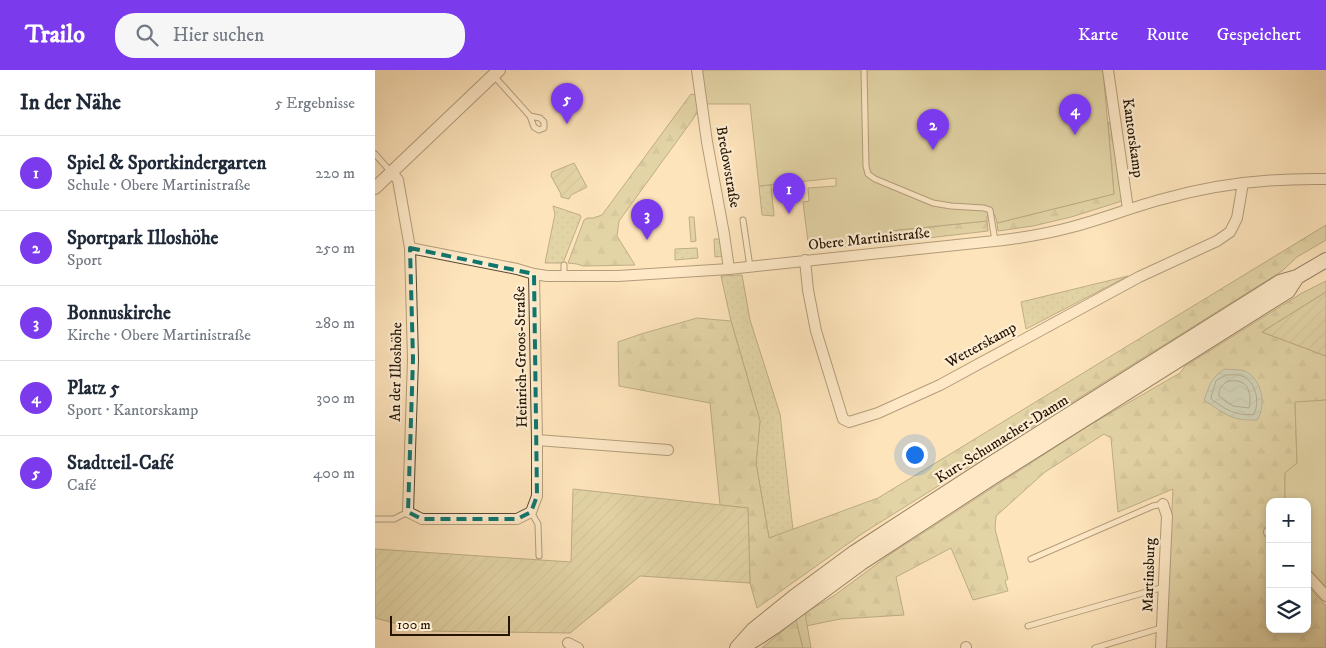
<!DOCTYPE html>
<html lang="de">
<head>
<meta charset="utf-8">
<style>
	:root { --surface:#fff; --page:#f6f6f7; --text:#1f2937; --muted:#747a83; --line:#e0e1e3; --accent:#7c3aed }
	body { margin:0; font-family:"IM FELL DW Pica",serif; background:var(--page); color:var(--text) }
	.controls { position:absolute; right:15px; bottom:15px; display:grid; overflow:hidden; border-radius:10px; box-shadow:0 2px 8px #0003 }
	.controls button { width:45px; height:45px; display:grid; place-items:center; padding:0; border:0; border-bottom:1px solid var(--line); background:var(--surface); color:var(--text); font:25px sans-serif }
	.scale { position:absolute; left:15px; bottom:12px; width:120px; box-sizing:border-box; padding-left:5px; border:2px solid #241400; border-top:0; font-size:14px; line-height:18px; white-space:nowrap; color:#241400; -webkit-text-stroke:4px #feedd3; paint-order:stroke }
	.you { position:absolute; left:539px; top:384px; width:18px; height:18px; margin:-12px; border:4px solid #fff; border-radius:50%; background:#1a73e8; box-shadow:0 0 0 8px #1a73e833 }
	.badge { display:grid; place-items:center; width:32px; height:32px; border-radius:50%; background:var(--accent); color:#fff; font-size:16px; font-weight:700 }
	.pin { position:absolute; translate:-50% -41px; filter:drop-shadow(0 1px 2px #0008) }
	.pin::after { content:''; position:absolute; top:26px; width:18px; height:15px; background:inherit; clip-path:polygon(0 0,100% 0,50% 100%) }
	.list { margin:0; padding:0; list-style:none }
	h2 { display:flex; justify-content:space-between; align-items:center; height:65px; margin:0; padding:0 20px; font-size:21px }
	h2 small { font-size:16px; font-weight:400; color:var(--muted) }
	.list li { display:grid; grid-template-columns:32px 1fr auto; gap:15px; align-items:center; box-sizing:border-box; height:75px; padding:0 20px; border-top:1px solid var(--line) }
	.list b { display:block; font-size:19px; white-space:nowrap }
	.list p { margin:0; font-size:16px; white-space:nowrap; color:var(--muted) }
	.list em { font-size:16px; font-style:normal; color:var(--muted) }
	.icon { flex:none; width:28px; height:28px; fill:none; stroke:currentColor; stroke-width:2; stroke-linecap:round; stroke-linejoin:round }
	.map { position:relative; flex:none; width:951px; height:578px; overflow:hidden }
	header { display:flex; align-items:center; gap:30px; box-sizing:border-box; height:70px; padding:0 25px; background:var(--accent); color:#fff }
	header strong { font-size:24px }
	nav { display:flex; gap:28px; margin-inline-start:auto; font-size:18px }
	.search { width:350px; height:45px; background:var(--page); display:flex; align-items:center; gap:12px; box-sizing:border-box; padding:0 18px; border-radius:20px; color:var(--muted); font-size:19px }
	main { display:flex }
	aside { flex:1; background:var(--surface) }
	.map>svg:first-child { display:block }
</style>
</head>
<body>
<header>
<strong>Trailo</strong>
<div class="search"><svg class="icon" aria-label="search" viewBox="0 0 24 24"><circle cx="10" cy="10" r="6"/><path d="M15 15l6 6"/></svg>Hier suchen</div>
<nav><a>Karte</a><a>Route</a><a>Gespeichert</a></nav>
</header>
<main>
<aside>
<h2>In der Nähe<small>5 Ergebnisse</small></h2>
<ul class="list">
<li><span class="badge">1</span><div><b>Spiel &amp; Sportkindergarten</b><p>Schule · Obere Martinistraße</p></div><em>220 m</em></li>
<li><span class="badge">2</span><div><b>Sportpark Illoshöhe</b><p>Sport</p></div><em>250 m</em></li>
<li><span class="badge">3</span><div><b>Bonnuskirche</b><p>Kirche · Obere Martinistraße</p></div><em>280 m</em></li>
<li><span class="badge">4</span><div><b>Platz 5</b><p>Sport · Kantorskamp</p></div><em>300 m</em></li>
<li><span class="badge">5</span><div><b>Stadtteil-Café</b><p>Café</p></div><em>400 m</em></li>
</ul>
</aside>
<div class="map">
<svg width="951" height="578" viewBox="0 0 951 578">
	<defs>
		<pattern id="grass-dots" width="8" height="8" patternUnits="userSpaceOnUse" patternTransform="scale(1.25)"><rect width="8" height="8" fill="#c4c28d"/><path d="M2 2h.1M6 6h.1" fill="none" stroke="#a8a678" stroke-width="1.8" stroke-linecap="round"/></pattern>
		<pattern id="forest-firs" width="22" height="20" patternUnits="userSpaceOnUse" patternTransform="scale(1.25)"><rect width="22" height="20" fill="#c4c28d"/><path d="M5 1l3.5 6h-7zM16 11l3.5 6h-7z" fill="#a8a678"/></pattern>
		<pattern id="garden-furrows" width="10" height="10" patternUnits="userSpaceOnUse" patternTransform="scale(1.25)"><rect width="10" height="10" fill="#c4c28d"/><path d="M-1 1l2-2M0 10L10 0M9 11l2-2" fill="none" stroke="#a8a678"/></pattern>
		<pattern id="water-waves" width="16" height="10" patternUnits="userSpaceOnUse" patternTransform="scale(1.25)"><rect width="16" height="10" fill="#a0beb3"/><path d="M0 5q4-4 8 0t8 0" fill="none" stroke="#8aa298"/></pattern>
	</defs>
	<rect width="100%" height="100%" fill="#fee4bb"/>
	<filter id="stains"><feTurbulence type="fractalNoise" baseFrequency=".004" numOctaves="4"/><feColorMatrix values="0 0 0 0 .2 0 0 0 0 .09 0 0 0 0 .02 0 0 0 .5 -.17"/></filter>
	<radialGradient id="worn" r=".72"><stop offset=".6" stop-color="#630" stop-opacity="0"/><stop offset="1" stop-color="#630" stop-opacity=".3"/></radialGradient>
	<path fill="url(#grass-dots)" stroke="#746b46" d="M396 115 399 146 387 145 384 116Z
		M178 136 205 145 206 147 188 193H170L180 144Z
		M339 169H347L348 186 340 187Z
		M322 178 323 188 300 190V179Z
		M367 205 375 250 405 344 418 460 394 468 381 393 385 351 356 251 346 206Z
		M753 206 651 259 646 232Z"/>
	<path fill="url(#forest-firs)" stroke="#746b46" d="M316 24 321 25 323 41 318 49 244 151 242 166 260 195 208 196 202 194 193 193 209 150 212 148H218L227 145Z
		M733 52 735 53 747 131 696 147 658 156 623 161 622 153 739 124Z
		M314 147H319L321 171 316 172Z
		M612 151 613 161 501 174 500 168 514 166V161Z
		M951 155V170L922 187 907 201 488 463 382 538 375 513 373 438 345 435 335 333 244 316 243 272 266 264 322 248 356 251 385 351 381 393 394 468 503 428Z
		M951 211V222L887 262 951 286V330L920 333 922 393 910 403V432H895V466L891 469 895 474V559H932V515L951 536V578H790L798 419 743 442 736 368 729 364 670 402 621 446 620 459 633 509 630 511 633 521 598 530 576 478 521 507 529 545 465 549 431 556 430 543 460 525 514 485 713 356 805 303 810 296 927 223Z
		M421 550 428 578H387Z"/>
	<path fill="#c4c28d" stroke="#746b46" d="M326 0H728L739 124 622 153 620 145 612 146V151L514 161V166L500 168 501 174 434 180 428 132 434 131 433 118 461 116V108L384 116 375 34H331Z
		M951 330V517L932 497V432H910V403L922 393 920 332Z
		M430 543 436 578H428L421 550Z"/>
	<path fill="url(#garden-furrows)" stroke="#746b46" d="M199 93 212 117 196 125 194 129 186 127V124L176 106 177 102Z
		M951 222V286L887 262Z
		M198 419 373 438 375 513 265 506 195 563 50 561 0 548V479L196 492Z"/>
	<path fill="url(#water-waves)" stroke="#6e7a6b" d="M850 299C856 300 864 299 870 301 887 309 892 335 882 350 856 351 850 344 829 330 835 315 835 308 850 299Z"/>
	<g fill="none" stroke-linecap="round" stroke-linejoin="round">
		<path stroke="#62695a" stroke-width="1" d="M851 305C856 305 863 304 867 306 881 311 885 332 879 344 862 347 850 339 836 329V327L841 311Z
			M853 311C857 311 862 310 866 312 876 316 876 330 874 338L858 336 844 326C843 320 847 314 853 311Z"/>
		<defs>
			<path id="service" d="M489 0 491 96 493 104 500 109 558 133 576 136 609 138 615 140 620 171
				M119 6 155 46 159 57 164 60 169 58V52L165 48 155 46
				M0 84 16 102
				M368 150 375 197
				M189 206V195
				M156 442 163 454 164 486
				M0 449H19L33 442
				M656 489 778 436 788 434
				M653 556 789 517
				M720 578 786 558"/>
			<path id="minor" d="M322 0 332 72 349 164 354 199
				M733 0 753 139
				M17 102 23 110 35 178 38 289 33 442 47 449H142L156 442 162 426V370L159 204
				M35 178 142 199 159 204 172 206H243L354 199 629 170C652 167 675 163 697 157 728 149 757 137 788 129 841 114 897 108 951 109
				M430 190 433 220 441 261 468 349 474 352 503 343 565 315 764 207 842 171 855 162 862 148 868 113
				M162 370 293 380
				M894 462 895 463
				M932 505 951 526
				M193 573 203 578
				M591 577V578
				M786 578 792 446 788 434"/>
			<path id="tertiary" d="M0 118 124 0"/>
			<path id="secondary" d="M369 576 384 567 399 557 486 493 618 407 913 221 922 207
				M362 578 378 560 419 527 480 482 614 395 905 212 922 207 951 190"/>
		</defs>
		<use href="#service" stroke="#5a482f" stroke-width="7"/>
		<use href="#minor" stroke="#5a482f" stroke-width="12"/>
		<use href="#tertiary" stroke="#5a482f" stroke-width="14"/>
		<use href="#secondary" stroke="#241400" stroke-width="16"/>
		<use href="#service" stroke="#feedd3" stroke-width="5"/>
		<use href="#minor" stroke="#feedd3" stroke-width="10"/>
		<use href="#tertiary" stroke="#feedd3" stroke-width="12"/>
		<use href="#secondary" stroke="#feedd3" stroke-width="14"/>
	</g>
	<path d="M0 0H951V578H0ZM35 178 159 204 162 426 156 442 142 449H47L33 442 38 289Z" fill="#fee4bb" fill-opacity=".55" fill-rule="evenodd"/>
	<path fill="none" stroke="#0f766e" stroke-width="4" stroke-dasharray="10 6" stroke-linejoin="round" d="M35 178 159 204 162 426 156 442 142 449H47L33 442 38 289Z"/>
	<g text-anchor="middle" dominant-baseline="central" stroke-width="4.5" stroke-linejoin="round" paint-order="stroke">
		<g font-size="15" fill="#241400" stroke="#feedd3">
			<text transform="translate(758 68) rotate(82)">Kantorskamp</text>
			<text transform="translate(353 97) rotate(80)">Bredowstraße</text>
			<text transform="translate(494 169) rotate(-6)">Obere Martinistraße</text>
			<text transform="translate(606 275) rotate(-29)">Wetterskamp</text>
			<text transform="translate(146 287) rotate(-91)">Heinrich-Groos-Straße</text>
			<text transform="translate(21 302) rotate(-89)">An der Illoshöhe</text>
			<text transform="translate(627 369) rotate(-32)">Kurt-Schumacher-Damm</text>
			<text transform="translate(774 505) rotate(-88)">Martinsburg</text>
		</g>
	</g>
	<rect width="100%" height="100%" filter="url(#stains)"/>
	<rect width="100%" height="100%" fill="url(#worn)"/>
</svg>
<div class="controls">
<button>+</button>
<button>−</button>
<button><svg class="icon" aria-label="layers" viewBox="0 0 24 24"><path d="M12 4l9 5-9 5-9-5zM3 14l9 5 9-5"/></svg></button>
</div>
<div class="scale">100 m</div>
<div class="you"></div>
<div class="pin badge" style="left:414px;top:144px">1</div>
<div class="pin badge" style="left:558px;top:80px">2</div>
<div class="pin badge" style="left:272px;top:170px">3</div>
<div class="pin badge" style="left:700px;top:65px">4</div>
<div class="pin badge" style="left:192px;top:54px">5</div>
</div>
</main>
</body>
</html>
